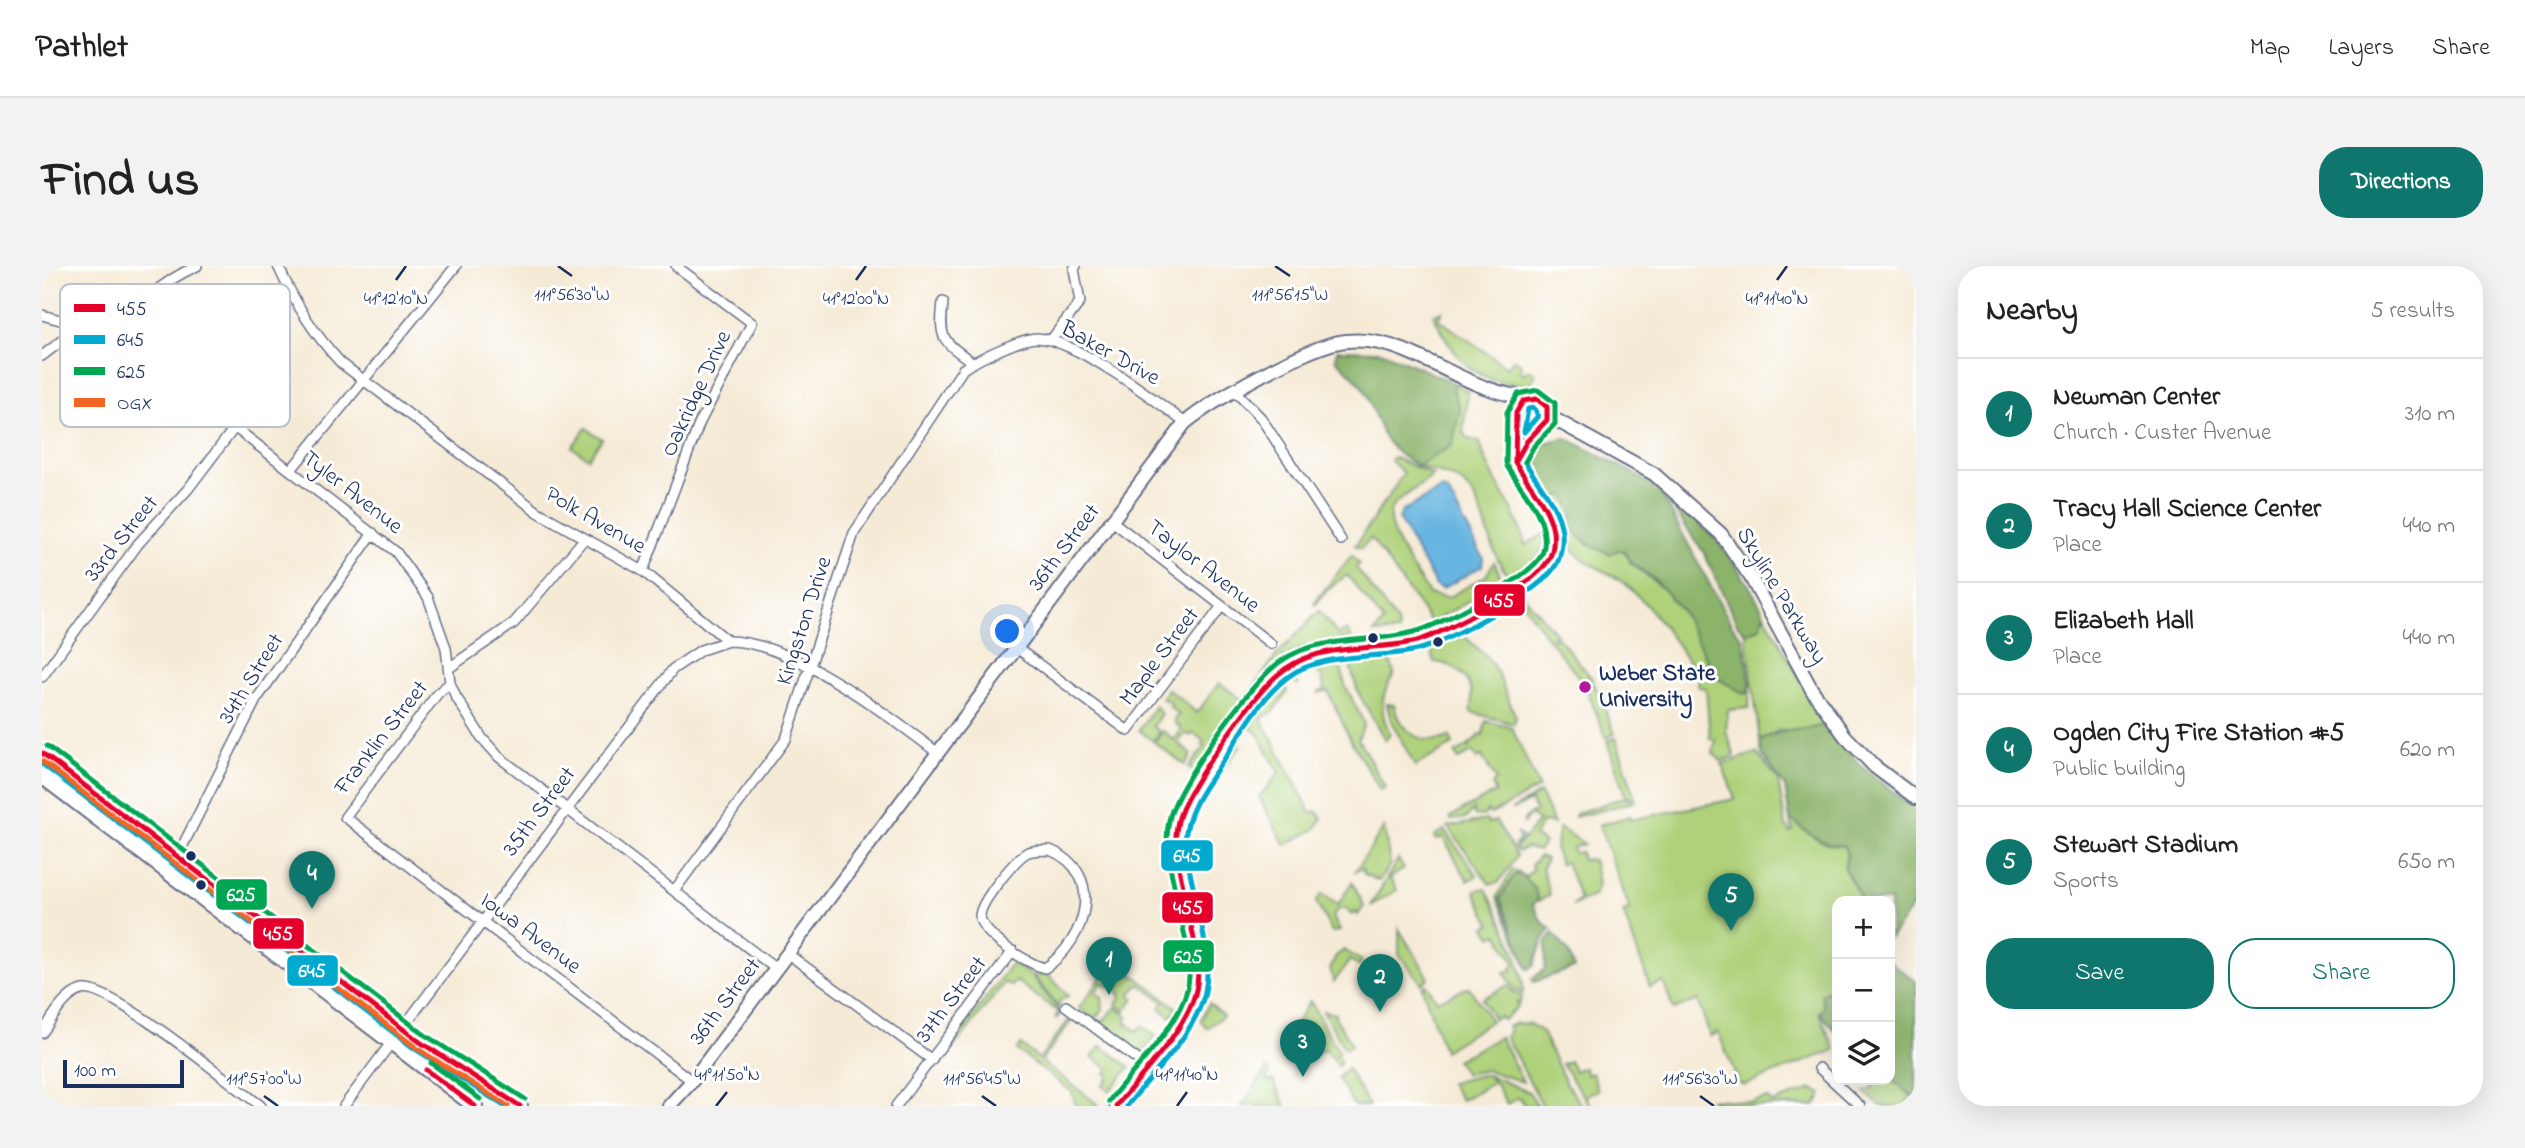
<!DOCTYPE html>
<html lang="en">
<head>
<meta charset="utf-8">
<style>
	:root { --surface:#fff; --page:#f2f2f2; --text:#222; --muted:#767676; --line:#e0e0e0; --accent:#0f766e }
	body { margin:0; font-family:"Indie Flower",sans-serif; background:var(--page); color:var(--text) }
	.controls { position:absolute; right:21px; bottom:21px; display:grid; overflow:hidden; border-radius:14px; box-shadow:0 7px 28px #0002 }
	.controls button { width:63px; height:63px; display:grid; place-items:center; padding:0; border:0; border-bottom:2px solid var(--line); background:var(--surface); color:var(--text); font:35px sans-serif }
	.scale { position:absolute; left:21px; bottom:18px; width:121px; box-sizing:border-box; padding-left:7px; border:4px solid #1b2f5e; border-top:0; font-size:19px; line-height:24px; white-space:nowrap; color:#1b2f5e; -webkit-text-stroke:5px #fff; paint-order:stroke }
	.you { position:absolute; left:966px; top:366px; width:24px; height:24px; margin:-18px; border:5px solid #fff; border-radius:50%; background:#1a73e8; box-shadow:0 0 0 10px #1a73e833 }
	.badge { display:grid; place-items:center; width:46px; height:46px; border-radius:50%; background:var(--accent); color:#fff; font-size:23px; font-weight:700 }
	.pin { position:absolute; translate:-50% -58px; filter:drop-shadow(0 2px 4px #0008) }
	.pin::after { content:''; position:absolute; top:37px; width:24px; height:21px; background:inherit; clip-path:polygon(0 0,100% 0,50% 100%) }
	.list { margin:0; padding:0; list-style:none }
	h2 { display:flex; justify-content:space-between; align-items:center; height:91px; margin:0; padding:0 28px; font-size:30px }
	h2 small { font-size:23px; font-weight:400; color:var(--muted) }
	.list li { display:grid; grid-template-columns:46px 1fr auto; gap:21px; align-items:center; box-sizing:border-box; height:112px; padding:0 28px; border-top:2px solid var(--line) }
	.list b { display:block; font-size:26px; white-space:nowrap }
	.list p { margin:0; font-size:23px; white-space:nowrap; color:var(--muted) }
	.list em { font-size:23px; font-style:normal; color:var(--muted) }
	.actions { display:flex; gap:14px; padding:21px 28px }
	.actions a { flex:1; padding:16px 0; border:2px solid var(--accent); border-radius:28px; text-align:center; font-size:24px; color:var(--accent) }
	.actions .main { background:var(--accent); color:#fff }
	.icon { flex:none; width:38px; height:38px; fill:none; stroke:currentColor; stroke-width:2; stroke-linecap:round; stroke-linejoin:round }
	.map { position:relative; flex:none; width:1874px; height:840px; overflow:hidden; border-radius:28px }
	header { display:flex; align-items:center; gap:42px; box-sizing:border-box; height:98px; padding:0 35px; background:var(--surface); border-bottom:2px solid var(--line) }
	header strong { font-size:33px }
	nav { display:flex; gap:38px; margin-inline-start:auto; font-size:24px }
	.intro { display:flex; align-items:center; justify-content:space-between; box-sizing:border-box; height:168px; padding:0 42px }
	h1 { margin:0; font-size:49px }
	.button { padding:18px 32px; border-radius:28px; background:var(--accent); color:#fff; font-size:24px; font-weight:700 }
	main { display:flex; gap:42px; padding:0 42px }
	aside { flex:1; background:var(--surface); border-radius:28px; box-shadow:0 7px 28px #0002 }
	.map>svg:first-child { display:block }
</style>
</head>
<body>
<header>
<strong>Pathlet</strong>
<nav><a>Map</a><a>Layers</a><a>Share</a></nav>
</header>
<div class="intro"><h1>Find us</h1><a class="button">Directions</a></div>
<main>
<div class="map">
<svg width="1874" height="840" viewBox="0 0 1874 840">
	<rect width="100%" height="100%" fill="#fff"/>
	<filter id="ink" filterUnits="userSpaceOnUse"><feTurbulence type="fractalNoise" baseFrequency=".0143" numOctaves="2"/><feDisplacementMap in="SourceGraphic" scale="14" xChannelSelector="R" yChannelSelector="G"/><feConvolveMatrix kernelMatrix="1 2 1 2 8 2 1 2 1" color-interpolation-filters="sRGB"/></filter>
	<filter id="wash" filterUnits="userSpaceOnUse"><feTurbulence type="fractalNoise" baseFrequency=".00686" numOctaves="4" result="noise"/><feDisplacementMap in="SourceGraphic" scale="28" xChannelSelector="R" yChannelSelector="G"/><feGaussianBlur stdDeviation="1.57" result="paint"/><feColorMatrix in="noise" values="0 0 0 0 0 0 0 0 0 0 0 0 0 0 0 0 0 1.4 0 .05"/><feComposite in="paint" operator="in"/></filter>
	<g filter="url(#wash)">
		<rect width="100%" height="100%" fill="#f5ead5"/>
		<path fill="#afd17a" stroke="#65806c" stroke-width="2" d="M1400 45 1396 53 1465 101 1472 93 1480 99 1478 105 1482 108 1487 103 1494 108 1487 119C1429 117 1416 96 1391 49Z
			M1414 118 1426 126 1421 166 1427 173 1438 176C1446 213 1476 242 1483 279L1504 267 1498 290 1469 311C1447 297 1445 231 1417 215 1405 208 1389 205 1376 200L1410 179 1418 144 1411 123Z
			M544 162 560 173 546 192 530 181Z
			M1351 191 1391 209C1379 221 1362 228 1351 240 1336 257 1376 310 1387 328L1405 332 1444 310 1452 296 1461 315 1389 357 1329 272 1319 282 1313 280 1362 207 1349 195Z
			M1492 196 1507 229 1514 232 1522 228 1532 248 1582 285 1588 296 1625 326 1639 344 1675 412 1703 428 1708 424 1707 442 1686 444 1684 465 1693 490 1679 495 1671 487 1674 474 1668 473 1664 422 1656 421 1657 410C1635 380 1611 341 1582 317 1566 305 1546 300 1532 285L1487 201Z
			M1310 289 1317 298 1314 301 1355 357 1357 366 1332 367 1342 356 1305 309 1287 322 1273 339 1272 337Z
			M1482 330 1514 368 1507 374 1478 333Z
			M1277 345 1296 369 1305 364 1310 372C1291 376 1271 376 1253 385 1216 403 1179 472 1154 506L1146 502 1163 481 1160 479 1162 475 1151 467 1148 470 1144 467 1136 477 1149 489 1143 499 1112 476 1121 465 1132 474 1140 463 1133 457V452L1137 449 1127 440 1130 437 1119 432 1126 423 1155 447 1177 417 1202 435 1234 390Z
			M1721 350 1724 351 1783 459 1766 464H1737L1718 475 1704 367 1718 362Z
			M1421 369 1445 391 1455 406 1474 451 1472 458 1429 446C1435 419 1419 398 1392 396L1389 382Z
			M1515 370 1548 410 1541 416 1509 376Z
			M1348 392 1352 408C1339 428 1336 445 1348 467L1343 474 1316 426 1307 396Z
			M1298 398 1303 419 1322 457 1316 473 1343 521 1338 524 1309 475 1286 425 1275 427 1283 424 1279 409 1273 404 1256 412V419L1250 415C1259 399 1281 401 1298 398Z
			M1550 412 1573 468 1564 472 1543 418Z
			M1243 419 1245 426 1231 446 1219 452 1269 547 1275 545 1280 553 1272 564 1243 579 1217 531 1237 507 1217 469 1209 462 1235 424Z
			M1345 438 1352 439C1357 466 1381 481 1408 471L1411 479 1373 500 1349 455Z
			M1113 440 1119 448 1111 460 1118 466 1111 475 1097 464Z
			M1444 455 1470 462 1497 522 1449 548 1445 545 1443 549 1433 550 1432 544 1424 552 1409 554 1408 551 1454 526 1450 519 1454 514 1440 490 1435 493 1431 486 1416 493 1413 488 1426 480 1428 483 1427 479 1438 469 1441 470Z
			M1574 472 1593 532V533L1583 529 1565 475Z
			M1193 480H1198L1148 548 1146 575 1151 606 1146 603 1142 569 1146 547Z
			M1715 487 1736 514 1743 558 1748 566 1751 565 1748 553C1767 566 1778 580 1802 580L1805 589 1802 602 1820 635H1795V729L1786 724 1782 742 1777 746 1793 784 1702 819 1697 817 1676 766 1668 770 1656 734 1632 744 1621 716 1608 721 1581 646 1588 644 1557 559 1588 550 1587 554 1693 533 1680 498Z
			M1498 527 1512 558 1501 556 1492 570 1502 577 1496 585 1484 581 1477 586 1473 582 1483 572 1472 580 1478 573 1475 568 1483 572 1497 555 1488 549 1481 558 1483 552 1494 545 1489 535 1469 544Z
			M1582 531 1592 536 1533 551 1535 547Z
			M1444 554 1446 557 1454 555 1475 590 1456 617 1448 618 1406 561Z
			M1342 562 1348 598 1337 615 1322 608 1320 602 1312 607Z
			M1517 562 1540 576 1542 578 1530 582 1532 587 1539 586V593L1551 594 1556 617 1553 629 1530 640 1538 634 1524 596 1518 598 1513 583Z
			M1402 564 1435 609 1426 615 1401 571 1394 574 1392 571Z
			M1497 590 1504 593 1500 602 1508 629 1496 635 1483 611 1492 603 1489 600Z
			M1356 593 1362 603 1348 612 1355 624 1329 640Z
			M1470 603 1480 609 1473 608 1458 632 1486 703 1455 631Z
			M1310 616 1322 640 1316 649 1314 646 1310 649 1303 642 1295 644 1291 651 1298 665 1290 666 1274 636 1280 628 1296 639Z
			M1152 620 1165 709 1162 716 1149 623Z
			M1438 623H1444C1457 650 1484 698 1481 727L1473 724 1462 706 1470 705 1469 702 1474 699 1458 671 1455 668 1450 671 1444 661 1449 658 1433 626Z
			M1357 663 1387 712 1380 718 1357 688Z
			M1302 684 1320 695 1317 700 1308 694 1292 716 1288 703 1294 690Z
			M1072 694 1135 742 1129 751 1118 742 1122 736 1097 718 1088 729 1092 732 1083 745 1074 738 1079 731 1074 722 1060 717 1053 726 1060 731 1061 743 1053 754 1037 742Z
			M970 697 989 709 1019 748 1013 753 1016 746 974 715 969 720 963 716 898 799 895 797Z
			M991 709H1006L1024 727 1026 730 1018 734 1017 742Z
			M1385 719 1395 735 1427 721 1449 755 1402 785 1380 721Z
			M1466 719 1472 727 1480 730 1478 737 1475 736 1476 740 1461 755 1458 750 1452 753 1440 733Z
			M1268 735 1297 786 1294 789 1299 796 1296 800 1283 783 1278 785 1252 760Z
			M1167 737 1181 750 1165 762 1159 754Z
			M1074 741 1085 750 1084 757 1095 765 1100 760 1114 770 1100 789 1058 758Z
			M1281 745 1294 748 1293 751 1310 779 1303 783Z
			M1027 754H1030L999 795 1058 840H1034L1030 826 975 784 979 779 997 793Z
			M1474 757 1488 758 1500 766 1524 817 1540 840H1501L1463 770 1468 765 1465 761Z
			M1458 771 1481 816 1445 804 1423 808 1414 794Z
			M1059 780 1088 801 1067 825 1061 820 1067 811 1064 807 1067 803 1050 791Z
			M1527 795 1532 805 1542 801 1545 809 1550 807 1556 824 1544 829 1548 840 1520 798Z
			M1225 802 1228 808 1224 811 1227 816 1231 814 1244 840H1200Z
			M1305 802 1327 840H1312L1296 812Z
			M1439 809H1446L1451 817 1419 834 1408 817Z
			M1449 810 1487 826 1496 840H1483L1477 831 1465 838Z
			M1850 813 1869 830 1862 840H1839L1822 826 1831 823 1830 818Z
			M1770 823 1780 828 1773 840H1677L1668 833 1709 836 1725 832 1730 837Z"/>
		<path fill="#8bb36a" stroke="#537164" stroke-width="2" d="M1295 84 1339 85 1414 118 1411 124 1418 144 1410 179 1376 200C1341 181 1339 165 1326 131 1320 117 1305 104 1294 93Z
			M1524 172 1591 207 1617 224 1689 358 1701 373 1709 420 1703 428 1675 412 1639 344 1612 313 1588 296 1582 285 1576 284 1569 288C1550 281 1533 274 1528 252L1532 248 1522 228 1511 234 1507 230C1498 209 1486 196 1501 177Z
			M1629 239C1669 254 1705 313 1724 351L1721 350 1718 362 1704 367 1695 358 1662 287Z
			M1782 459 1819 500 1874 544V635L1848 672V635H1820L1802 602 1805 589 1802 580C1779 580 1767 566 1748 553L1743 521 1720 488 1718 475C1743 460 1756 467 1782 459Z
			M1473 608 1480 609 1493 623 1496 635 1491 637C1496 648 1498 657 1509 663L1501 674 1492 700 1486 703 1458 632Z
			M1511 667 1526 685 1532 702 1492 716 1490 713 1503 703 1504 677Z
			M1848 696 1874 715V832L1848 813V768L1852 758 1848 750Z
			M1786 724 1795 729 1794 765 1777 746 1782 742 1779 729Z"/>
		<path fill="#67b5e1" stroke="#4172a0" stroke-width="2" d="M1400 223 1406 226 1441 292 1440 300 1400 323 1394 320 1357 254 1360 245Z"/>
	</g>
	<g filter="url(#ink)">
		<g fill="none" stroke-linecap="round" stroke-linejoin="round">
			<defs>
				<path id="street" d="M236 0C253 37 271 67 299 97L496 246 601 305 686 375C749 375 846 449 896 487
					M901 36C897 74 900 74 930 96
					M0 49 73 69 354 286 386 331 404 382 408 417 414 431 440 472 457 491 734 703
					M73 69C96 38 119 16 155 0
					M1009 74 1038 36 1032 3 1034 0
					M0 90 21 74 33 57
					M1193 125 1219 152 1299 274
					M249 204 414 0
					M1070 255 1229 378
					M601 305 658 156 710 57 634 0
					M975 382 1086 465 1180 340
					M407 402 472 357 542 273
					M0 411 96 278 146 223 193 161
					M408 417 396 427 303 551 650 815
					M1008 584C1064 607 1045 674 1003 702 987 699 938 668 938 650 938 636 974 592 986 586 992 584 1001 584 1008 584Z
					M136 589 214 434 331 267
					M632 625 744 473 812 267 921 103C934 94 979 72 995 72 1032 73 1113 133 1143 157
					M746 688 890 794
					M1024 740 1104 800
					M360 763 631 403 659 384 686 375
					M0 767C10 753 22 729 40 724 66 716 192 820 219 840
					M1777 802 1818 840
					M302 840 349 777
					M854 840 971 685"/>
				<path id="secondary" d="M1486 133C1472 140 1471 153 1483 162L1500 161 1506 146
					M1474 195 1496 163
					M627 840 650 815 1143 157C1170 134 1269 78 1304 75 1323 73 1343 77 1361 84 1413 105 1436 127 1495 133L1512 153 1612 208 1679 268 1708 310 1770 424 1803 470 1833 501 1874 532
					M1074 840 1146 745 1154 726 1151 675 1136 577 1138 548 1151 524 1227 418C1267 373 1326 390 1377 374 1406 365 1488 319 1505 297L1511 265 1473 196 1475 153"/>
				<path id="primary" d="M0 487 378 776 478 840
					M0 510 433 840"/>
			</defs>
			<use href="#street" stroke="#677088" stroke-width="12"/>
			<use href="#secondary" stroke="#677088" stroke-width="16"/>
			<use href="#primary" stroke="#677088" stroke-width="18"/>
			<use href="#street" stroke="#fff" stroke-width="9"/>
			<use href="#secondary" stroke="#fff" stroke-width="12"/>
			<use href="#primary" stroke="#fff" stroke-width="14"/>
			<defs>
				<path id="bus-1" d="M1495 133 1505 141V154L1485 175 1473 196 1474 147 1481 135Z
					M0 487 378 776 478 840
					M384 804 433 840
					M1074 840C1099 809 1142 766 1153 728 1161 699 1150 667 1145 639 1140 613 1129 581 1136 555 1144 522 1208 435 1233 411 1273 374 1327 387 1375 375 1402 367 1491 320 1505 296 1511 288 1512 275 1511 265 1507 240 1486 218 1473 196"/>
				<path id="bus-2" d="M1492 142 1496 150 1482 166 1486 143Z
					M0 498 373 783 462 840
					M1085 840C1111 807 1150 771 1162 730 1174 684 1147 622 1143 576 1144 545 1164 519 1181 495 1200 466 1224 422 1255 405 1293 386 1336 393 1375 384 1406 376 1494 328 1512 302 1519 293 1521 278 1520 266 1517 240 1496 218 1483 196"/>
				<path id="bus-3" d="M1464 197 1465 146 1476 128 1496 124 1513 137V158L1492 180 1483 196
					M5 480 383 769 483 833
					M389 797 438 833
					M1067 835C1092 802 1131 767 1144 727 1153 699 1141 666 1136 638 1131 612 1121 582 1127 554 1135 519 1200 431 1227 405 1267 366 1323 379 1372 366 1397 360 1487 312 1499 290 1502 285 1503 276 1502 270 1501 245 1477 221 1465 200"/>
				<path id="bus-4" d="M0 495 376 783 466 840"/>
			</defs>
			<use href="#bus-1" stroke="#fff" stroke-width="10"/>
			<use href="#bus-2" stroke="#fff" stroke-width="10"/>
			<use href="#bus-3" stroke="#fff" stroke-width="10"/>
			<use href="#bus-4" stroke="#fff" stroke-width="10"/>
			<use href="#bus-1" stroke="#e4002b" stroke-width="5"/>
			<use href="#bus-2" stroke="#00a9ce" stroke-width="5"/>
			<use href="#bus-3" stroke="#00a651" stroke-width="5"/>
			<use href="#bus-4" stroke="#f26522" stroke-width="5"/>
		</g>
	</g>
	<path fill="none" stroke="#1b2f5e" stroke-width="2.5" d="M516 0 530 10M1233 0 1248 10M354 14 364 0M814 14 824 0M1735 14 1745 0M222 830 236 840M940 830 954 840M1658 830 1672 840M674 840 685 826M1135 840 1145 826"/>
	<g fill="#1b2f5e" stroke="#fff" stroke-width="2.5">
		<circle cx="1331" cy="372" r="6"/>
		<circle cx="1396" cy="376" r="6"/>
		<circle cx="149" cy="590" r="6"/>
		<circle cx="159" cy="619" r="6"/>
	</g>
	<circle fill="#b5179e" stroke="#fff" stroke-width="2.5" cx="1543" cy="421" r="7"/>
	<g text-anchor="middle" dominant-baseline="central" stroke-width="6" stroke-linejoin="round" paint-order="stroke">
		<g font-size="23" fill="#1b2f5e" stroke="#fff">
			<text transform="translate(1068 88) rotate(29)">Baker Drive</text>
			<text transform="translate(655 128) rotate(-65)">Oakridge Drive</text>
			<text transform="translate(310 227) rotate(38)">Tyler Avenue</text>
			<text transform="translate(553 255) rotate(30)">Polk Avenue</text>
			<text transform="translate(80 273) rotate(-51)">33rd Street</text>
			<text transform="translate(1023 282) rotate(-53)">36th Street</text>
			<text transform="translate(1161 301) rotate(38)">Taylor Avenue</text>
			<text transform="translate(1739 330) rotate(59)">Skyline Parkway</text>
			<text transform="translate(763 355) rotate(-72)">Kingston Drive</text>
			<text transform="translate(1118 391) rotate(-53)">Maple Street</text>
			<text transform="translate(210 413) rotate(-58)">34th Street</text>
			<text transform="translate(340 472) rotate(-52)">Franklin Street</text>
			<text transform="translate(498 546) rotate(-53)">35th Street</text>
			<text transform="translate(488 668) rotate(37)">Iowa Avenue</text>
			<text transform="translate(910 734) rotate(-53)">37th Street</text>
			<text transform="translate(684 736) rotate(-53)">36th Street</text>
		</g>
		<g font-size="23" font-weight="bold" fill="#1b2f5e" stroke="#fff" text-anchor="start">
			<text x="1557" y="408">Weber State<tspan x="1557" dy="26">University</tspan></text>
		</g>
	</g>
	<rect x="18" y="18" width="230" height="143" rx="10" fill="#fff" stroke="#bbc1cf" stroke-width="2"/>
	<rect x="32" y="38" width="31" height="8" fill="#e4002b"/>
	<rect x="32" y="69" width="31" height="9" fill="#00a9ce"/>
	<rect x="32" y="101" width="31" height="8" fill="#00a651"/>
	<rect x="32" y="132" width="31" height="9" fill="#f26522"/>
	<g font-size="19" fill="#1b2f5e">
		<text x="75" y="49">455</text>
		<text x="75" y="80">645</text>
		<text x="75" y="112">625</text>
		<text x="75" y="143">OGX</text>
	</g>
	<g font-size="18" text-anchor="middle" fill="#1b2f5e" stroke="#fff" stroke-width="6" stroke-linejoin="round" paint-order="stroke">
		<text x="530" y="34">111°56'30"W</text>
		<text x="1248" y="34">111°56'15"W</text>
		<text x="354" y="38">41°12'10"N</text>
		<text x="814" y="38">41°12'00"N</text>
		<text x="1735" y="38">41°11'40"N</text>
		<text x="685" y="814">41°11'50"N</text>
		<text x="1145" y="814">41°11'40"N</text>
		<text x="222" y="818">111°57'00"W</text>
		<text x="940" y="818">111°56'45"W</text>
		<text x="1658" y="818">111°56'30"W</text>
	</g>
	<g stroke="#fff" stroke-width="2.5">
		<rect x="1431" y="317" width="53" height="34" rx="7" fill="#e4002b"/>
		<rect x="1118" y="573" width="54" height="33" rx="7" fill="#00a9ce"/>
		<rect x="173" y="612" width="53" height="33" rx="7" fill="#00a651"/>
		<rect x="1119" y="625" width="53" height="33" rx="7" fill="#e4002b"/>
		<rect x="210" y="651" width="53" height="33" rx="7" fill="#e4002b"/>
		<rect x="1120" y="673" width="53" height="34" rx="7" fill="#00a651"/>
		<rect x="244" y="688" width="53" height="33" rx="7" fill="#00a9ce"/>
	</g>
	<g font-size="19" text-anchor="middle" font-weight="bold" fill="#fff">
		<text x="1457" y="341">455</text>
		<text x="1145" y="596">645</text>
		<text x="199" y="635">625</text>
		<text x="1146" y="648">455</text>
		<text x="236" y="674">455</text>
		<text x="1146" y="697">625</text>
		<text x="270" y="711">645</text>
	</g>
</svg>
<div class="controls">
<button>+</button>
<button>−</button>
<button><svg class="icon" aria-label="layers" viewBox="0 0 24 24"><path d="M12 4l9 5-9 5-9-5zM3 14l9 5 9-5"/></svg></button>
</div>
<div class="scale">100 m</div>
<div class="you"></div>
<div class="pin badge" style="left:1067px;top:729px">1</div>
<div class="pin badge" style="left:1338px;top:746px">2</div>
<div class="pin badge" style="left:1261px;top:811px">3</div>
<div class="pin badge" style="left:270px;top:643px">4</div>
<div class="pin badge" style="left:1689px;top:665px">5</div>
</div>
<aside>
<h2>Nearby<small>5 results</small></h2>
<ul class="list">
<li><span class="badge">1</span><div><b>Newman Center</b><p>Church · Custer Avenue</p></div><em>310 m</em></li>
<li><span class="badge">2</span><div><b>Tracy Hall Science Center</b><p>Place</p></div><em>440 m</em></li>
<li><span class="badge">3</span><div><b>Elizabeth Hall</b><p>Place</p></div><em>440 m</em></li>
<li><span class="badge">4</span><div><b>Ogden City Fire Station #5</b><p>Public building</p></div><em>620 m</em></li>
<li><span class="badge">5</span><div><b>Stewart Stadium</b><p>Sports</p></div><em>650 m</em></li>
</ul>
<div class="actions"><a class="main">Save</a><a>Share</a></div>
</aside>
</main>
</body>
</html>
